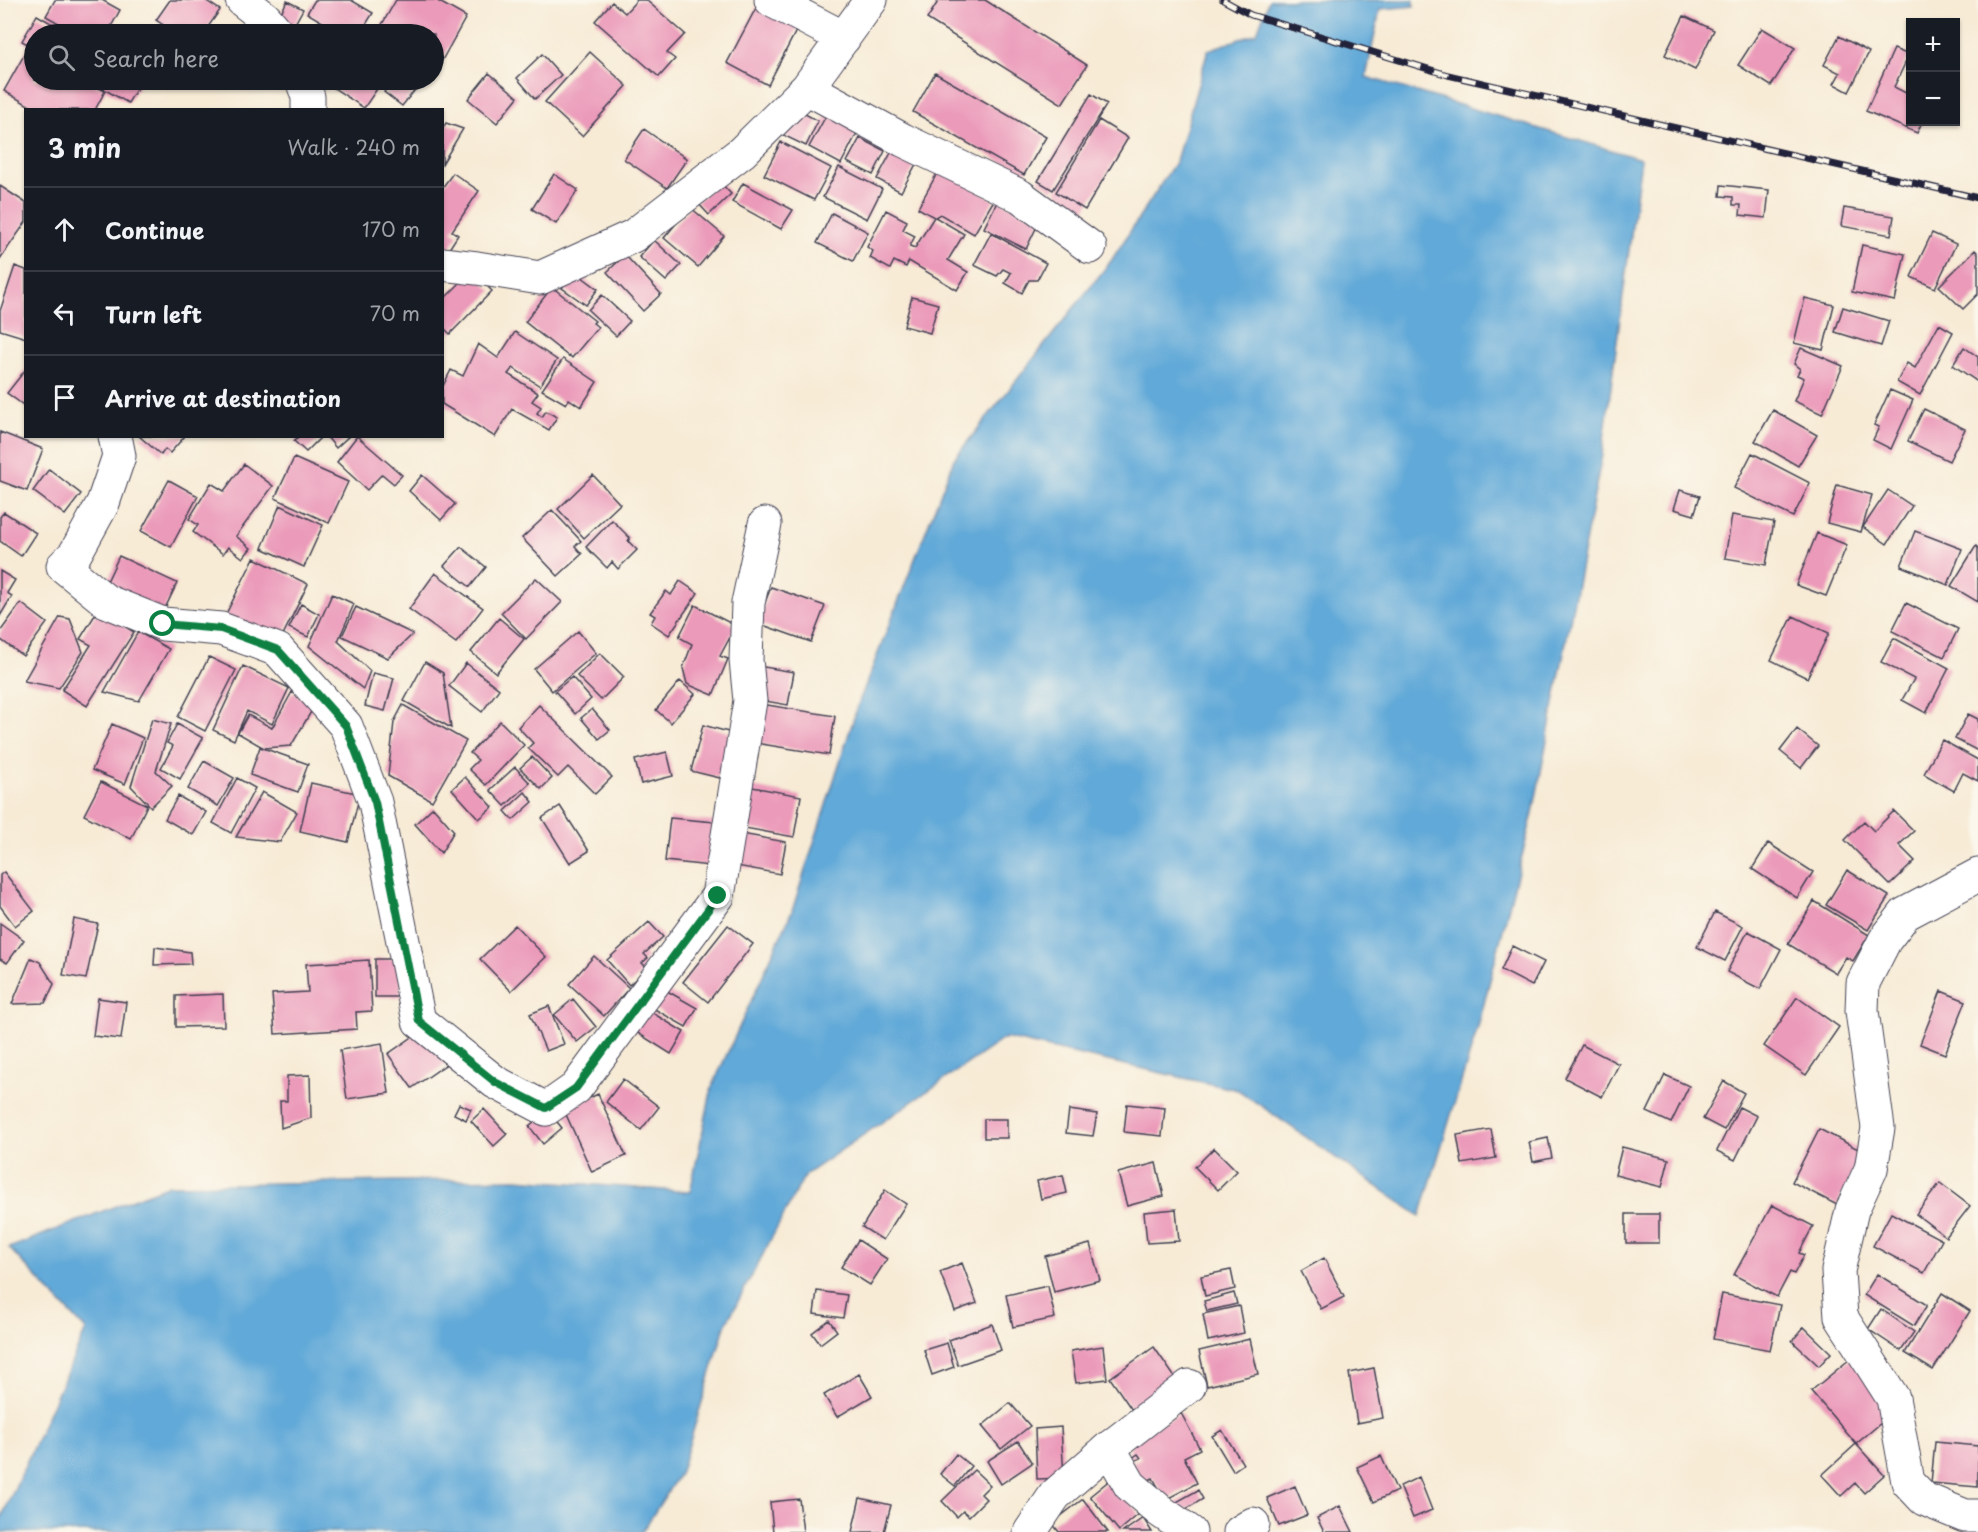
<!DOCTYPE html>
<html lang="en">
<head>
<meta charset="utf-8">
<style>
	:root { --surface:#171b24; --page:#20242c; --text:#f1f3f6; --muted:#9ea1a6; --line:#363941 }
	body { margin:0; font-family:"Playpen Sans",sans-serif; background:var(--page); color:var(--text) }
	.controls { position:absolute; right:18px; top:18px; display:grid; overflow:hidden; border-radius:0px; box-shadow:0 2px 4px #0004 }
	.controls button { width:54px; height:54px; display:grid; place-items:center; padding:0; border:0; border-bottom:2px solid var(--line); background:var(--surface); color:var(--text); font:30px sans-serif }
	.stop { position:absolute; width:18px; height:18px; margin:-14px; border:4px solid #0b8043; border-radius:50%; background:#fff }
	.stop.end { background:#0b8043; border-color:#fff; box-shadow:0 2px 6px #0008 }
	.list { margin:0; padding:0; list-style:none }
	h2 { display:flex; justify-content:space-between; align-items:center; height:78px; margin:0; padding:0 24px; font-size:26px }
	h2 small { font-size:20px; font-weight:400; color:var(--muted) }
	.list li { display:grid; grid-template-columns:39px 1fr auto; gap:18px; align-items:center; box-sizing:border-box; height:84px; padding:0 24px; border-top:2px solid var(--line) }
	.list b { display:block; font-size:22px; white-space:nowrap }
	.list em { font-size:20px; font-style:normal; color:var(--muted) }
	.icon { flex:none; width:33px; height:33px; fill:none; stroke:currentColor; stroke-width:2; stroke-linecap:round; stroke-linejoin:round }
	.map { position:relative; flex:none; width:1978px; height:1532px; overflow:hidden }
	.search { position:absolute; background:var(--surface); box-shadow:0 2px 4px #0004; left:24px; top:24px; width:420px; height:66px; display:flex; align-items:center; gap:15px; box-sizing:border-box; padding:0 21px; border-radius:33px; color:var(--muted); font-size:22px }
	.panel { position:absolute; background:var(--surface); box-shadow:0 2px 4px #0004; left:24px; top:108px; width:420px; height:330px; border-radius:0px }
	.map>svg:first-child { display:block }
</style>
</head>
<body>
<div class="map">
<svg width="1978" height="1532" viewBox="0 0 1978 1532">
	<rect width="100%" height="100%" fill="#fbf7ec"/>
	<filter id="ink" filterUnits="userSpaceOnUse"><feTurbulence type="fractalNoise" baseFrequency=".0167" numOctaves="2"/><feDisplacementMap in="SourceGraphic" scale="12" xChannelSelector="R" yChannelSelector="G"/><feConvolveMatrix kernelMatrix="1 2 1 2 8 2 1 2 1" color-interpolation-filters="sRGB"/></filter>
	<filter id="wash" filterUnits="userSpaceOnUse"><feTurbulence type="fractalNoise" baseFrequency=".008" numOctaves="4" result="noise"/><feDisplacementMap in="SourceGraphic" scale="24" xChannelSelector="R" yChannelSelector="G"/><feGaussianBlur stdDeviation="1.35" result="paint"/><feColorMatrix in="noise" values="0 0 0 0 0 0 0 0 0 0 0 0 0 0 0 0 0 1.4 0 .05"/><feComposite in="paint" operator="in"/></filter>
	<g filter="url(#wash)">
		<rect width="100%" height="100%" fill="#f7ebd6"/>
		<path fill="#61a9d8" stroke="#42668a" stroke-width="1.5" d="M1269 0H1414V6L1380 9 1366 77 1641 159 1602 455 1533 813 1478 1027 1420 1216 1238 1090 1005 1038 805 1175 725 1326 681 1471 642 1532H0V1521L86 1330 9 1248 169 1185 516 1179 690 1192 712 1087 792 911 859 702 954 459 1111 261 1176 161 1208 50 1257 33Z"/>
		<g id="blocks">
			<path fill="#eb9ab9" d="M55 0H102L120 10 107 34H78L46 16Z
				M170 0H205L220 10 203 34H177L156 20Z
				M315 0H351L373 13 360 34H343L307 13Z
				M396 0H436L466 17 441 62 434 58V34H391L380 28Z
				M637 0H646L685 34 667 53 675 59 659 77 595 21 612 2 625 13Z
				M939 0H985L1087 65 1062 104 927 19Z
				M287 1 303 9 292 29 277 21Z
				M757 6 798 27 768 85 727 63Z
				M37 15 70 34H34V48L22 41Z
				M1684 16 1714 30 1695 70 1665 55Z
				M1762 28 1795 48 1771 86 1738 65Z
				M1839 36 1869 52 1849 92 1834 84 1840 73 1824 65Z
				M28 48 34 51V80H85L105 91 95 110H37L4 91Z
				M1894 49 1909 55 1894 87 1910 95V122H1922L1917 133 1866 111Z
				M590 52 627 86 582 136 545 102Z
				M542 54 561 75 535 99 517 78Z
				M489 73 518 97 497 123 468 99Z
				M935 73 1046 137 1024 175 913 112Z
				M88 80H142L128 103Z
				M340 80H383L364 108 334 88Z
				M393 80H423L402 106 384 92Z
				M1091 94 1107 104 1053 190 1038 181Z
				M796 109 818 121 806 146 783 135Z
				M827 114 858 131 841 164 809 147Z
				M1099 120 1128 138 1085 210 1056 192Z
				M446 123 463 129 442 164V130Z
				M644 129 687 159 667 188 624 159Z
				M860 138 885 151 873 175 847 162Z
				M781 142 831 168 814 200 764 175Z
				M892 151 916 164 901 192 877 179Z
				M839 167 882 189 867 219 823 197Z
				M940 168 994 200 974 234 940 214 935 217 964 234 948 260 968 272 957 290 909 261 906 267 894 261 890 269 870 258 873 251 867 247 886 210 907 221 903 230 915 236 910 246 915 248 934 217 918 208Z
				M453 173 479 191 452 231 458 235 447 252 442 249V188Z
				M554 174 578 190 556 224 532 209Z
				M719 181 731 194 709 215 697 202Z
				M743 183 793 210 781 229 732 202Z
				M1721 185 1769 190 1766 218 1740 215 1741 205H1733V197L1720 196Z
				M0 186 26 203V222L0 259Z
				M998 200 1040 220 1026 249 984 228Z
				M690 207 724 236 698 267 664 238Z
				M1844 208 1894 216 1891 235 1841 226Z
				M832 213 868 232 853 261 817 243Z
				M991 233 1046 263 1037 280H1029L1022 293 1005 283 1011 273 1003 269 997 276 974 265Z
				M1932 233 1956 244 1935 288 1911 277Z
				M654 240 681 265 666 281 639 257Z
				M1862 245 1905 254 1895 301 1852 292Z
				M1975 250 1978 253V294L1963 309 1939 286Z
				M625 255 661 294 643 311 607 272Z
				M15 266 26 270V338L0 330V311Z
				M472 271 492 291 450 334 442 326V301Z
				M574 271 598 289 586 305 562 288Z
				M552 287 595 321 593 323 598 327 572 358 569 355 568 356 525 322Z
				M602 295 630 321 616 336 588 310Z
				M912 297 938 304 930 333 904 326Z
				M1805 298 1834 305 1823 350 1794 343Z
				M1843 307 1889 321 1881 346 1835 332Z
				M1939 324 1953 332 1920 395 1897 382 1907 363 1915 368Z
				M515 332 557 360 540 386 513 368 508 374 538 393 532 401 541 407 537 413 542 417 546 411 557 417 549 430 512 409 495 437 442 404V388L451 370 463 376 478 344 498 358Z
				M1964 347 1978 357V382L1953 365Z
				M1801 348 1843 366 1822 414 1794 401 1804 378 1797 375 1800 369 1794 364Z
				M563 359 597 382 581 407 569 399 566 404 542 390Z
				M26 369V407L7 393Z
				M1890 390 1913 400 1891 449 1873 440 1879 427 1874 425Z
				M1924 409 1965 429 1949 461 1908 441Z
				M1773 410 1817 435 1798 466 1755 441Z
				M0 432 43 449 27 491 0 481Z
				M139 436H185L170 453 165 449 161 455Z
				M299 436H319L320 438 306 452 294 441Z
				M326 436H349L336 448Z
				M357 436 402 475 394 484 382 474 367 490 337 462Z
				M1752 453 1810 483 1793 517 1734 488Z
				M294 458 348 482 329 523 275 498Z
				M244 464 273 486 236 536 251 548 243 558 228 547 223 554 193 532 198 525 189 519 211 483 224 491Z
				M49 469 81 494 65 515 33 491Z
				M422 475 455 504 441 520 409 491Z
				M593 475 620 504 584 538 558 509Z
				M169 480 198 496 171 547 141 531Z
				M1837 485 1872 495 1861 532 1827 523Z
				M1680 490 1700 496 1694 515 1674 509Z
				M1888 490 1912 506 1887 544 1863 527Z
				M280 505 323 525 304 567 262 548Z
				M552 510 581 541 575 546 582 554 558 576 522 538Z
				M4 512 36 533 21 556 0 541V517Z
				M1732 515 1774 522 1766 565 1725 558Z
				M612 520 630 538 628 541 637 550 618 569 612 562 607 568 586 547Z
				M1915 531 1962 549 1948 585 1901 566Z
				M1817 533 1847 545 1826 596 1796 585Z
				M1976 546 1978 548V602L1951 586Z
				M461 547 486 567 470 587 444 566Z
				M119 556 177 583 161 617 103 590Z
				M254 558 308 584 277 647 223 620Z
				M0 571 15 580 7 593 12 596 0 616Z
				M435 573 483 608 456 643 409 609Z
				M536 578 562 602 526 639 501 613Z
				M680 581 698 593 669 635 651 623 655 616 650 613 666 591 671 595Z
				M771 587 825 606 811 642 757 623Z
				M332 594 354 604 338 641 370 671 363 689 309 646Z
				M21 603 47 623 23 656 0 639V632Z
				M1906 603 1958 629 1944 657 1892 631Z
				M301 604 319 614 308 637 289 628Z
				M695 605 736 626 720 656 728 659 713 695 687 684 683 668 692 644 679 637Z
				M356 607 413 634 388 658 342 636Z
				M98 610 134 632 87 706 62 690 91 645 80 639Z
				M1793 616 1829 633 1807 678 1771 660Z
				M60 617 70 619 83 652 59 688 24 681Z
				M499 618 524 639 496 673 471 652Z
				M578 631 596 653 552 691 534 669Z
				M138 632 169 649 139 701 104 692Z
				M1894 638 1949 668 1926 713 1902 700 1914 679 1881 662Z
				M600 653 624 677 601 700 577 676Z
				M209 657 236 670 205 731 178 717Z
				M425 662 443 673 451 728 404 701Z
				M466 663 499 689 482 712 449 686Z
				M243 666 289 688 272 724 247 711 234 740 213 730Z
				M758 666 794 672 788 705 753 699Z
				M373 673 394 678 385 711 365 706Z
				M572 677 591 699 575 714 555 691Z
				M680 681 695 694 671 723 656 710Z
				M292 692 315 705 291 746 264 748 238 733 248 715 272 728Z
				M761 704 835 716 829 755 755 743Z
				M403 705 466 741 432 801 388 776 394 722Z
				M539 705 612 777 595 794 568 767 558 777 528 748 533 743 518 727Z
				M592 709 610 730 599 739 581 718Z
				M1968 714 1978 719V751L1955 739Z
				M152 719 171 724 156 771 172 786 151 807 131 786Z
				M500 721 524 745 486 785 469 769 478 760 470 753Z
				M112 724 143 738 125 784 92 770Z
				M177 724 203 738 180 779 161 768 173 746 167 743Z
				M703 725 732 733 720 778 691 771Z
				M1797 729 1818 746 1801 768 1780 751Z
				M1942 740 1978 760V781L1963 773 1954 791 1924 774Z
				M260 747 308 764 298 792 250 775Z
				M667 752 673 776 641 784 635 760Z
				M532 757 552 778 541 789 520 768Z
				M204 761 234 778 218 806 188 789Z
				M515 767 530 783 505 806 490 790Z
				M465 777 493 807 479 819 452 789Z
				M237 778 255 788 231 833 213 823Z
				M101 782 147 805 131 839 84 815Z
				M311 783 360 794 348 842 300 831Z
				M747 786 801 796 794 837 739 827Z
				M262 792 297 812 280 842 236 837Z
				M525 792 533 802 513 820 505 811Z
				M178 796 206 812 193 835 165 819Z
				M560 806 589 851 570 863 542 818Z
				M433 807 454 831 441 853 415 824Z
				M1894 811 1914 831 1899 845 1915 861 1890 885 1845 840 1864 821 1874 831Z
				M670 818 715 822 710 866 665 861Z
				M736 833 786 842 780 874 731 865Z
				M1768 843 1813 872 1797 898 1752 869Z
				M1847 870 1889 896 1868 930 1826 905Z
				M4 872 34 911 15 926 0 906V875Z
				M1814 901 1869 935 1853 961 1846 957 1836 973 1788 944Z
				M1715 912 1743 926 1725 961 1697 947Z
				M74 919 98 924 86 979 63 975Z
				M649 922 663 937 644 954 648 958 642 963 647 968 629 985 607 960Z
				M0 923 24 940 7 963 0 959Z
				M515 925 546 957 511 991 480 959Z
				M728 925 753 944 708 1002 683 982Z
				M1748 931 1781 949 1760 989 1727 972Z
				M1512 946 1544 962 1532 986 1501 970Z
				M155 947 190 952 191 964 154 965Z
				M594 956 629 988 604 1016 569 984Z
				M31 958 40 962 54 984 45 1003 12 1004Z
				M375 959H401V997H375Z
				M369 960 372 1011 356 1012 357 1029 275 1034 272 994 308 992 306 964Z
				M662 988 697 1008 686 1027 651 1007Z
				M1941 991 1966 1001 1945 1054 1920 1044Z
				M223 994 224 1026 176 1027V996Z
				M1797 997 1839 1027 1806 1075 1764 1046Z
				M98 998 126 1002 121 1039 93 1036Z
				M573 999 596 1027 577 1042 554 1015Z
				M549 1006 564 1044 546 1051 530 1014Z
				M646 1009 684 1032 671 1054 633 1030Z
				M424 1029 448 1063 412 1088 388 1054Z
				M382 1043 389 1093 347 1099 340 1050Z
				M1582 1045 1619 1064 1602 1097 1565 1078Z
				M310 1075 311 1118 281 1128 280 1101H287V1076Z
				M1665 1075 1689 1086 1671 1123 1647 1112Z
				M623 1079 659 1107 641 1130 606 1102Z
				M1724 1081 1744 1093 1724 1130 1703 1119Z
				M598 1094 626 1156 592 1172 564 1110Z
				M459 1104 471 1109 466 1120 454 1114Z
				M1127 1104 1165 1108 1162 1136 1124 1132Z
				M1739 1107 1757 1116 1735 1160 1717 1151Z
				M484 1109 507 1134 494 1146 471 1121Z
				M1069 1110 1097 1114 1093 1136 1066 1133Z
				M548 1111 562 1128 543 1144 529 1126Z
				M984 1119H1007V1138H984Z
				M1491 1129 1496 1158 1462 1164 1457 1135Z
				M1819 1129 1864 1152 1837 1205 1792 1182Z
				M1548 1138 1552 1158 1533 1162 1529 1142Z
				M1622 1147 1669 1159 1662 1187 1615 1175Z
				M1214 1148 1237 1171 1218 1190 1195 1167Z
				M1156 1163 1164 1196 1127 1206 1118 1173Z
				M1063 1175 1067 1193 1041 1199 1037 1181Z
				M1940 1183 1970 1206 1946 1237 1916 1214Z
				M885 1190 906 1204 883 1240 862 1227Z
				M1772 1205 1813 1226 1799 1253 1804 1255 1794 1274 1790 1272 1777 1297 1734 1275Z
				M1176 1209 1179 1241 1147 1243 1144 1212Z
				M1891 1213 1942 1240 1924 1273 1873 1246Z
				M1626 1214H1659V1243H1626Z
				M858 1240 887 1259 870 1285 841 1267Z
				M1090 1244 1100 1280 1054 1292 1045 1256Z
				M1324 1258 1344 1297 1321 1309 1301 1271Z
				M962 1263 977 1303 955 1311 940 1272Z
				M1231 1270 1235 1289 1205 1296 1201 1276Z
				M1877 1274 1927 1305 1914 1326 1864 1295Z
				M1048 1286 1055 1318 1013 1327 1006 1295Z
				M817 1291 847 1295 843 1318 814 1314Z
				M1234 1293 1237 1304 1207 1311 1204 1301Z
				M1942 1293 1970 1311 1933 1370 1905 1353Z
				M1722 1294 1780 1305 1770 1350 1713 1339Z
				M1239 1306 1244 1333 1208 1341 1203 1314Z
				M1881 1309 1914 1332 1901 1351 1868 1329Z
				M829 1320 837 1331 820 1344 812 1333Z
				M992 1324 1001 1350 958 1365 949 1340Z
				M1804 1327 1831 1353 1819 1366 1792 1341Z
				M1250 1339 1258 1374 1207 1386 1199 1351Z
				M947 1343 954 1367 932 1375 924 1350Z
				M1103 1346 1107 1379 1076 1383 1071 1351Z
				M1154 1347 1176 1379 1132 1410 1110 1378Z
				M1850 1359 1894 1412 1856 1444 1811 1391Z
				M1374 1368 1383 1418 1357 1423 1349 1373Z
				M859 1374 872 1396 837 1417 824 1395Z
				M1010 1403 1030 1426 1001 1449 982 1426Z
				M1181 1413 1200 1449 1184 1457 1197 1483 1165 1500 1153 1478 1142 1483 1132 1462 1141 1458 1138 1454 1129 1460 1131 1440Z
				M1061 1427 1064 1478 1037 1479 1035 1429Z
				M1222 1430 1243 1464 1233 1471 1212 1436Z
				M1018 1441 1032 1463 1001 1484 987 1461Z
				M1935 1442 1978 1446V1487L1931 1483Z
				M1856 1444 1884 1475 1864 1493 1855 1483 1841 1496 1822 1475Z
				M956 1454 971 1466 955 1486 940 1474Z
				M1381 1456 1397 1491 1374 1502 1357 1467Z
				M974 1470 990 1485 981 1494 986 1499 969 1516 963 1511 957 1517 942 1501Z
				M1419 1477 1432 1510 1413 1518 1400 1486Z
				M1111 1479 1139 1514 1119 1531 1090 1496Z
				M1295 1486 1307 1515 1279 1526 1267 1498Z
				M1198 1490 1203 1499 1178 1514 1173 1504Z
				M860 1498 891 1505 884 1532H852Z
				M799 1499 803 1532H773L770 1502Z
				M1083 1499 1108 1532H1059L1052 1523Z
				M1340 1506 1353 1532H1324L1317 1518Z
				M1143 1518 1152 1532H1123Z"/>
		</g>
	</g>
	<g filter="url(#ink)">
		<use href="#blocks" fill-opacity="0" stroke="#424052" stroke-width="1.5"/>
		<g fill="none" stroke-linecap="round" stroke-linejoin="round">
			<defs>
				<path id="minor" d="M242 0 265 18 279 34
					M771 0 844 38
					M302 80 308 97V110
					M807 88 903 140 1020 196 1090 247
					M442 264 477 268 540 278 633 236 742 152 807 88 871 0
					M115 436 119 456 103 503 75 554 63 566 106 601 163 624 221 629 278 650 346 726 375 802 419 1021 495 1082 546 1109 576 1088 718 896 750 701 746 660 748 603 765 524
					M1978 875 1905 914 1885 940 1863 983 1862 1011 1878 1128 1871 1169 1852 1210 1838 1271 1841 1317 1893 1398 1908 1482 1924 1499 1965 1516H1978
					M1109 1448 1189 1386
					M1030 1532 1055 1495 1109 1448 1130 1485 1160 1511 1190 1532
					M1240 1532 1253 1524"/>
			</defs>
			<use href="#minor" stroke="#424052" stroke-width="35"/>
			<use href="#minor" stroke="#fff" stroke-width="33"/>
			<defs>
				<path id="rail" d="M1223 0 1251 15 1448 75 1978 198"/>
			</defs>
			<use href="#rail" stroke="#22223b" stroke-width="7"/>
			<use href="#rail" stroke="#fbf7ec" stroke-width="4.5" stroke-dasharray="14" stroke-linecap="butt"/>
		</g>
	</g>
	<g fill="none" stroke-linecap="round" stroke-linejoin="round" filter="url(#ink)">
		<path stroke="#0b8043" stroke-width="8" d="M163 624 221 629 278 650 346 726 375 802 419 1021 495 1082 546 1108 576 1088 718 896"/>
	</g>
</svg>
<div class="controls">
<button>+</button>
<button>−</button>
</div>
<div class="stop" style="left:163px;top:624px"></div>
<div class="stop end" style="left:718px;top:896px"></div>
<div class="search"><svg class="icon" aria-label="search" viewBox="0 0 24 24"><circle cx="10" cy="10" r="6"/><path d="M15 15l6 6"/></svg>Search here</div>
<section class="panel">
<h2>3 min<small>Walk · 240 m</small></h2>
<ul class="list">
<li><svg class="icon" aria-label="ahead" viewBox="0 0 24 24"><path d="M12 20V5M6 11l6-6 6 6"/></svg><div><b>Continue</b></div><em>170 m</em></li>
<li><svg class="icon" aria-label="left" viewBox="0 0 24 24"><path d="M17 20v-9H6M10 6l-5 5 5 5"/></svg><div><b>Turn left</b></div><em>70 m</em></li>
<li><svg class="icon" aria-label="arrive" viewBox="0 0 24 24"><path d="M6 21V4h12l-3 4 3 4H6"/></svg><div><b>Arrive at destination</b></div></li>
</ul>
</section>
</div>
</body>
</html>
